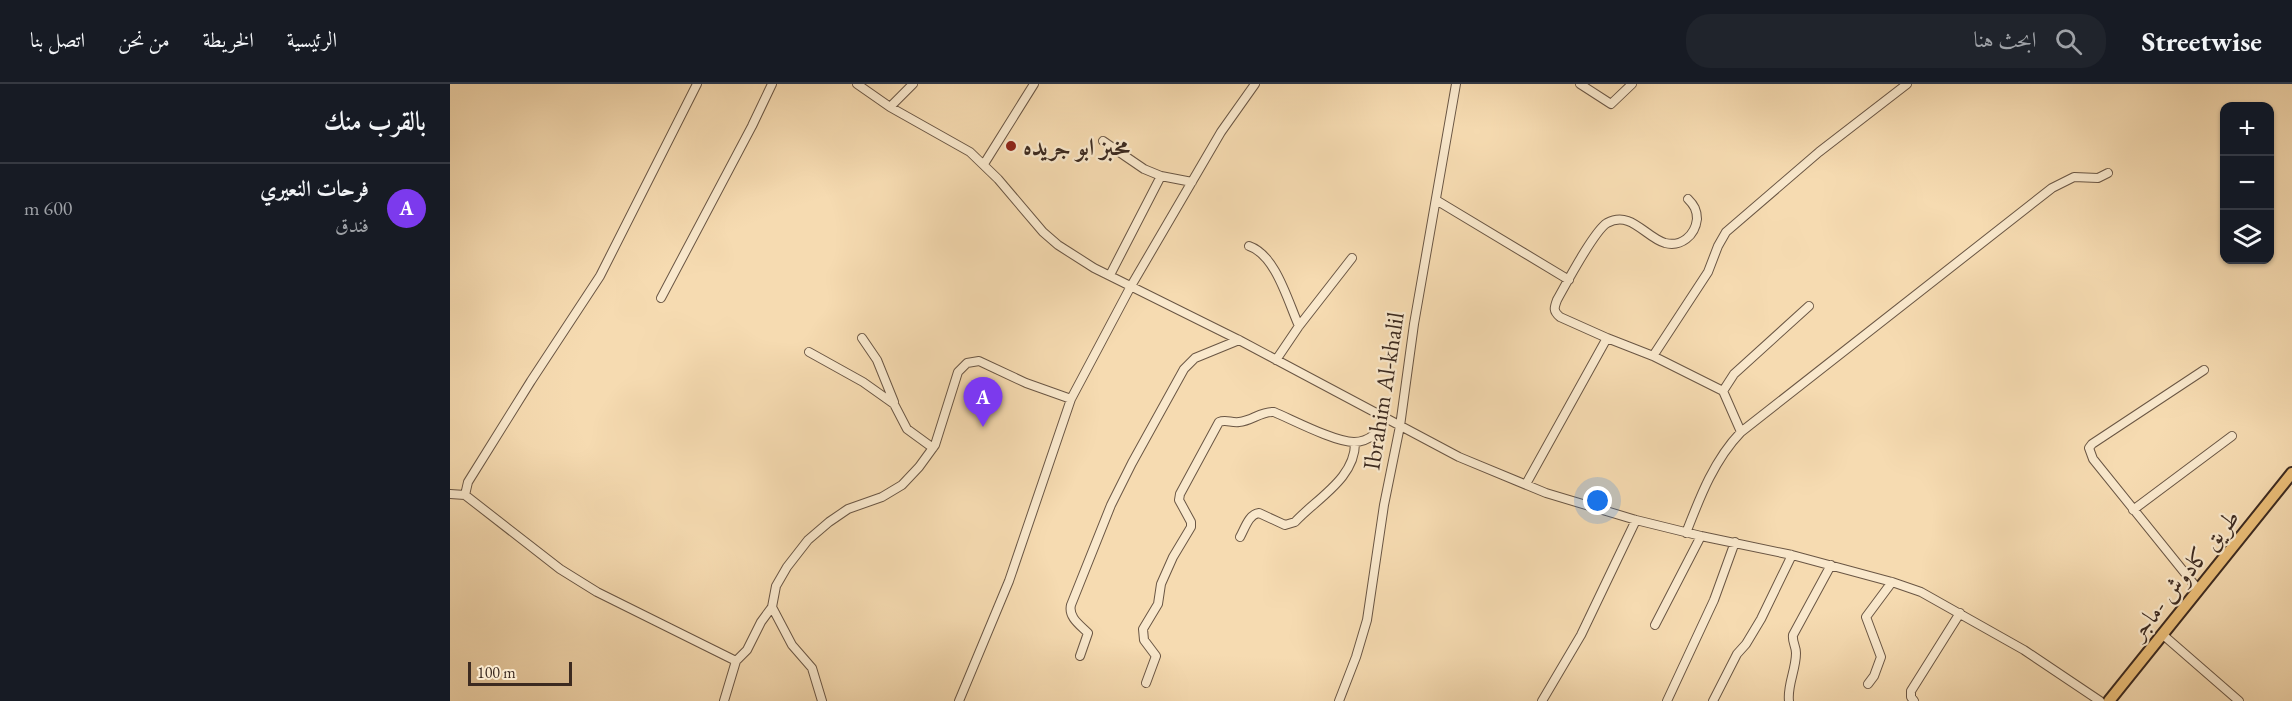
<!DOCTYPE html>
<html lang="ar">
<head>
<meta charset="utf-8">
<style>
	:root { --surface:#171b24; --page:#20242c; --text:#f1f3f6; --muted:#9ea1a6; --line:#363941; --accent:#7c3aed }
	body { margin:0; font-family:"EB Garamond",Amiri,serif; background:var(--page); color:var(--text); direction:rtl }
	.controls { position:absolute; right:18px; top:18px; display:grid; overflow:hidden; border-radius:12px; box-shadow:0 2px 4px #0004 }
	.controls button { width:54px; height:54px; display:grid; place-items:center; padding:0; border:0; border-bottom:2px solid var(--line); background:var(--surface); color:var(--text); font:30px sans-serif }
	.scale { position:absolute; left:18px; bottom:15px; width:104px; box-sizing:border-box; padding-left:6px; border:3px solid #3c2a20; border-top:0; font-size:16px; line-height:21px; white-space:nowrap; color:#3c2a20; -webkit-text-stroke:4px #f9e8cc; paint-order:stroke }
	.you { position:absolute; left:1148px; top:417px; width:21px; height:21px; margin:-15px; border:4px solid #fff; border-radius:50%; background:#1a73e8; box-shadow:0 0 0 9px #1a73e833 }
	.badge { display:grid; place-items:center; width:39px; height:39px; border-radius:50%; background:var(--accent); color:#fff; font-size:20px; font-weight:700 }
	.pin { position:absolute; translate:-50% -50px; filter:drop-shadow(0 2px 3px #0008) }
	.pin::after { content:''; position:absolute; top:32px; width:21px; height:18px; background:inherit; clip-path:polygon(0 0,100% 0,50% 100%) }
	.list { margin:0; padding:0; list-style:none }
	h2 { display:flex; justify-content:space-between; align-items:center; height:78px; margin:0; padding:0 24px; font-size:26px }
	h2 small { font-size:20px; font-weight:400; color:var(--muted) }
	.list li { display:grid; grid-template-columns:39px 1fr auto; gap:18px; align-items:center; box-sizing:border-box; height:90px; padding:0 24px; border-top:2px solid var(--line) }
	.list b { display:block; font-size:22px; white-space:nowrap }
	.list p { margin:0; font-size:20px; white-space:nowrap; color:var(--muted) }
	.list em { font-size:20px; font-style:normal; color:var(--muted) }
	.icon { flex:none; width:33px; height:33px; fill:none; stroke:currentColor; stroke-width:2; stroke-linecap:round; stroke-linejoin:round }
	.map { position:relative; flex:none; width:1842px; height:617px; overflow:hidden; direction:ltr }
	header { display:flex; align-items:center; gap:36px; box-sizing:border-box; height:84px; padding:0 30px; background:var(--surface); border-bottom:2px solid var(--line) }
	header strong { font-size:28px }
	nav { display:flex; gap:33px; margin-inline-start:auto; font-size:21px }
	.search { width:420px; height:54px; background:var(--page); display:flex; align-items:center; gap:15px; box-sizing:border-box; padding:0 21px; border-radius:24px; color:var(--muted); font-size:22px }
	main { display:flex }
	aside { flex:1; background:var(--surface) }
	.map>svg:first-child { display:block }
</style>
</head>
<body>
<header>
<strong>Streetwise</strong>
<div class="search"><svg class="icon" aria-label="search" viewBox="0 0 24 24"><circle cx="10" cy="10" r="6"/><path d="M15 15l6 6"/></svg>ابحث هنا</div>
<nav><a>الرئيسية</a><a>الخريطة</a><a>من نحن</a><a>اتصل بنا</a></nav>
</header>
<main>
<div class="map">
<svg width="1842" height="617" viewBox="0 0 1842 617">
	<rect width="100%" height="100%" fill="#f6dbb1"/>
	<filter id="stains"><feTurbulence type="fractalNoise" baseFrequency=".00333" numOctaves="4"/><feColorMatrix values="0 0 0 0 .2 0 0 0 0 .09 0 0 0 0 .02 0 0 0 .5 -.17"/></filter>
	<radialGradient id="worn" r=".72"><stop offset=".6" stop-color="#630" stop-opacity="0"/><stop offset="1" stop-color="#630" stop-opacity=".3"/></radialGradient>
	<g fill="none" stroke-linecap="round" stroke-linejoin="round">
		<defs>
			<path id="minor" d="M407 0 440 23 520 68 548 95 593 148 608 161 644 184 789 256 1009 373 1096 409 1186 436 1251 452 1342 471 1442 498 1471 508 1574 566 1650 617
				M1130 0 1161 20 1182 0
				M440 23 463 0
				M653 57 694 85 711 92 742 98
				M534 80 584 0
				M986 116 1119 196
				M799 162C826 171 838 218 849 242
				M660 191 711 92
				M211 214 302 42 322 0
				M412 254 427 276 444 318
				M1157 254 1203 272 1258 188 1268 162 1276 148 1369 68 1457 0
				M359 268 413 298 444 320 457 345 483 364
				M1203 272 1273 307
				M826 276 849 242 902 174
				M1291 348 1273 307 1284 290 1359 222
				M1076 400 1157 254 1110 233C1103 227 1104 224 1107 216 1116 200 1144 147 1157 139 1181 126 1195 153 1215 159 1231 163 1245 152 1247 135 1247 126 1244 121 1238 115
				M0 410 15 411 18 398 81 297 150 192 247 0
				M15 411 110 485 147 508 286 577
				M1683 426 1782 352
				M1236 449C1250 413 1264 376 1291 348L1602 104 1624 93 1648 94 1658 89
				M790 453C795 444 799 430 809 429L835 441 845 438C866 415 906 394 905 358
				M1747 504 1643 375 1639 364 1642 360 1754 286
				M322 523 342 561 362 584 372 617
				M1205 541 1251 452
				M1712 550 1789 617
				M630 572 638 549C630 541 618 533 621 521L661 421 682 379 734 285 745 274 789 256
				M696 599 706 572 694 556 693 545 708 520 711 500 723 473 741 443V438L729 416 730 410 769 338C776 335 781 339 789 338 802 337 811 327 824 328 843 336 885 358 904 358 919 358 931 347 936 334
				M1418 600 1424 592 1431 573 1416 533 1442 498
				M274 617 286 577 297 566 311 538 322 523 326 502 337 483 358 456 379 438 398 425 432 413 452 401 469 383 485 361 508 288 517 279 529 277 576 299 621 315
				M509 617 559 497 621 315 681 202 771 48 805 0
				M889 617 906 573 917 536 934 421 950 342 964 240 1006 0
				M1092 617 1131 551 1186 436
				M1217 617 1264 516 1285 458
				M1263 617 1287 570 1296 560 1311 535 1342 471
				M1339 617C1337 601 1346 586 1346 569 1346 562 1342 558 1343 551L1381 481
				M1464 617 1461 613V607L1510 529"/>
			<path id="highway" d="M1659 617 1842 389"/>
		</defs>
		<use href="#minor" stroke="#6a5644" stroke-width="10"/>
		<use href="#highway" stroke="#3c2a20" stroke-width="14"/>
		<use href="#minor" stroke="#f9e8cc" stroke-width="8"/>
		<use href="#highway" stroke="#ebbe78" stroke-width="10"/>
	</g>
	<circle fill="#8f2418" stroke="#f9e8cc" stroke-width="2" cx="561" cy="62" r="6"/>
	<g text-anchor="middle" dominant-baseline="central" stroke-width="4.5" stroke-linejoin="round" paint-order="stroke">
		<g font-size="24" font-weight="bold" fill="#3c2a20" stroke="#f9e8cc" text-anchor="start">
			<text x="573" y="62">مخبز ابو جريده</text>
		</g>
		<g font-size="24" fill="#3c2a20" stroke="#f9e8cc">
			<text transform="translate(933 307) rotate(-81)">Ibrahim Al-khalil</text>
			<text transform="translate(1734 490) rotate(-51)">طريق كادوش -ماجر</text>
		</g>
	</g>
	<rect width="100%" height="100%" filter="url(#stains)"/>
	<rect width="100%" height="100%" fill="url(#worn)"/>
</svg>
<div class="controls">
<button>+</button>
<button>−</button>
<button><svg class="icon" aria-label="layers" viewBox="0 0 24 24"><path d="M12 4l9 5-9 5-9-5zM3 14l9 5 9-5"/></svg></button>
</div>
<div class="scale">100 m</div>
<div class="you"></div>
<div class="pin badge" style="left:533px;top:343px">A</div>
</div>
<aside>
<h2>بالقرب منك<small></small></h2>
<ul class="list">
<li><span class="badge">A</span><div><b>فرحات النعيري</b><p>فندق</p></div><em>600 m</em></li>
</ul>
</aside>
</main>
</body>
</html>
